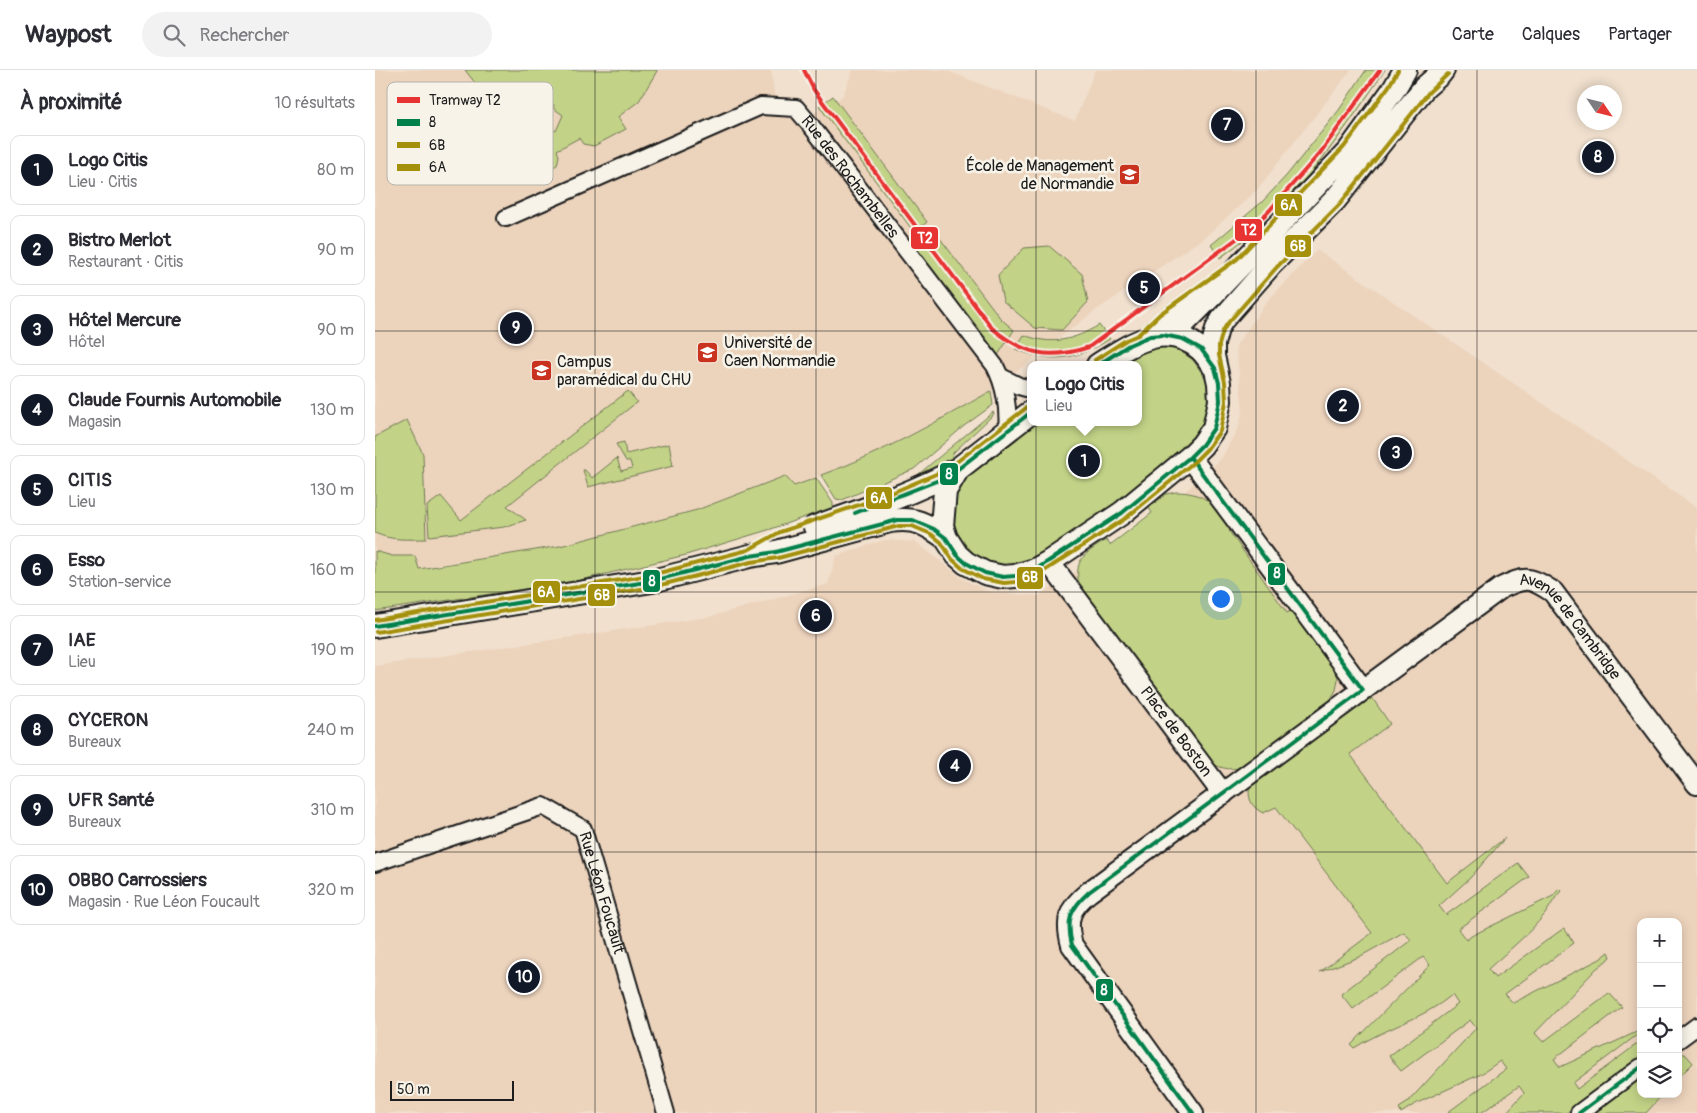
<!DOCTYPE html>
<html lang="fr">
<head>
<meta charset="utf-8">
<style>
	:root { --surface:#fff; --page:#f2f2f3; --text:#2b2b33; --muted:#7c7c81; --line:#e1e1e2; --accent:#111827 }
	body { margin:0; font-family:Pangolin,sans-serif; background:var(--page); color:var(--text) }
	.controls { position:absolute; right:15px; bottom:15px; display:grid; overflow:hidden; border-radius:10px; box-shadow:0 2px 12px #0003 }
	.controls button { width:45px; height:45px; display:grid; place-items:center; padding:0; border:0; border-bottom:1px solid var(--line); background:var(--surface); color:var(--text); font:25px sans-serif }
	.compass { position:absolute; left:1202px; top:15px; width:45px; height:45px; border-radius:50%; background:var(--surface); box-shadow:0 2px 12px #0003; rotate:125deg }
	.scale { position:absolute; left:15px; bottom:12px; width:124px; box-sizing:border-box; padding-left:5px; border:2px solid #1c1c1c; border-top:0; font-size:14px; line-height:18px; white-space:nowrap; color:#1c1c1c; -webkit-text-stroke:4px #f7f3e8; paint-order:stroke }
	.you { position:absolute; left:845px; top:528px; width:18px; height:18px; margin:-12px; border:4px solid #fff; border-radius:50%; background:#1a73e8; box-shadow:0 0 0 8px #1a73e833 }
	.badge { display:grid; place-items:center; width:32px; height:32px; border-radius:50%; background:var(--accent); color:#fff; font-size:16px; font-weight:700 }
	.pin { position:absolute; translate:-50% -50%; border:2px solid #fff; box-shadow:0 1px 5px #0006 }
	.popup { position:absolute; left:652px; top:291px; width:115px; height:65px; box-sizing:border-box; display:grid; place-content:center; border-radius:10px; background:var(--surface); filter:drop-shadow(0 1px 4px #0005); font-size:16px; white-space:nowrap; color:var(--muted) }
	.popup b { font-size:19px; color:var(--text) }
	.popup::after { content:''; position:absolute; left:50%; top:100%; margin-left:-10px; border:10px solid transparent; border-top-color:var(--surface) }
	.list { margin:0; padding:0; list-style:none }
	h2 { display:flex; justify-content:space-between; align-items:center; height:65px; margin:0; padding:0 20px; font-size:21px }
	h2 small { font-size:16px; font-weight:400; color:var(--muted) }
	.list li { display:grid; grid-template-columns:32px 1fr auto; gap:15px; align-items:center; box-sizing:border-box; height:70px; margin:0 10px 10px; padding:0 10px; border:1px solid var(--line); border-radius:10px }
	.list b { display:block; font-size:19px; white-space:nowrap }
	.list p { margin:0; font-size:16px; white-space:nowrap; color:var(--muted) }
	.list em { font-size:16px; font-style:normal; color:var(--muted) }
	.icon { flex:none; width:28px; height:28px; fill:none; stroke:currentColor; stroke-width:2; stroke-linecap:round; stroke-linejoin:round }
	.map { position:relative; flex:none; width:1322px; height:1043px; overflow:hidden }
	header { display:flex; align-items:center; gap:30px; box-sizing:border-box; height:70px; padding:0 25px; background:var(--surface); border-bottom:1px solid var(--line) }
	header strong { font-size:24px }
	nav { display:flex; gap:28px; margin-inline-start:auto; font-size:18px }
	.search { width:350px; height:45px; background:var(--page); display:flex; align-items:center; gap:12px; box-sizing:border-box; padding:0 18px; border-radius:28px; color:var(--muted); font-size:19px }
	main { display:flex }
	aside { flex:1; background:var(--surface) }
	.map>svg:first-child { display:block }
</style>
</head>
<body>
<header>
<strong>Waypost</strong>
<div class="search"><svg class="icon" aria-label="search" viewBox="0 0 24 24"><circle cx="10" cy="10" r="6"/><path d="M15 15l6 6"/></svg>Rechercher</div>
<nav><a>Carte</a><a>Calques</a><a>Partager</a></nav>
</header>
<main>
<aside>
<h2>À proximité<small>10 résultats</small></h2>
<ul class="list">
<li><span class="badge">1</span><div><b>Logo Citis</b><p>Lieu · Citis</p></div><em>80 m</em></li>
<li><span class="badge">2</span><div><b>Bistro Merlot</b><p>Restaurant · Citis</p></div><em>90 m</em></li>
<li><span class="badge">3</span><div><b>Hôtel Mercure</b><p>Hôtel</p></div><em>90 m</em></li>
<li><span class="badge">4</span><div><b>Claude Fournis Automobile</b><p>Magasin</p></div><em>130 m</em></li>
<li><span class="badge">5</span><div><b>CITIS</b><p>Lieu</p></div><em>130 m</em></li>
<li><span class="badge">6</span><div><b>Esso</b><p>Station-service</p></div><em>160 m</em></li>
<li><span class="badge">7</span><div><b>IAE</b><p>Lieu</p></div><em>190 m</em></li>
<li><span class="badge">8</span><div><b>CYCERON</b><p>Bureaux</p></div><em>240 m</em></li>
<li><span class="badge">9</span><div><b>UFR Santé</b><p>Bureaux</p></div><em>310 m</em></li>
<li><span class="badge">10</span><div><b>OBBO Carrossiers</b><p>Magasin · Rue Léon Foucault</p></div><em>320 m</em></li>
</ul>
</aside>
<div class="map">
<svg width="1322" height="1043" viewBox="0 0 1322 1043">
	<rect width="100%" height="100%" fill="#f1e0ce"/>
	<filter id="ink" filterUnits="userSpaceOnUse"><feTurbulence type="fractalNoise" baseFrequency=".02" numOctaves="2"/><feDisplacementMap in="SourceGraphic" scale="10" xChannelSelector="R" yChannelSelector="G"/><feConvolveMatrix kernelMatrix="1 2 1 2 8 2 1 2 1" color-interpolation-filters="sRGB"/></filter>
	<g filter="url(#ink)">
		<path fill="#ecd3bc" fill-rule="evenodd" d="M0 0H396L400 29 398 33 410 47 435 45 467 27 478 0H570L700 51 720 0H976L881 121 830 167 717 243 616 321 521 373 466 398 419 416 410 406 322 440 185 476 0 505Z
			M942 180 1322 438V1043H0V596L334 547 453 514 461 486 509 470 541 472 588 509 614 522 663 526 764 463 846 389 864 356 868 340 861 276 891 232ZM1266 852H1303V1024H1266Z"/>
		<path fill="#c2d387" stroke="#6f7852" d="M90 0H282V1L264 31 243 47 251 59 219 76 208 74 204 68 182 80 184 86 182 95 170 101 144 68 157 59 169 55 181 61 188 45 178 38 179 35 149 16 101 14Z
			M991 0H1010C978 48 944 98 903 139 885 157 866 173 845 188L836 175 887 132 912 105 964 40Z
			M458 26 552 152 539 162 444 36Z
			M558 159 626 249 639 260 620 290 534 176Z
			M674 176 707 204 713 232 687 260 660 258 628 231 623 205 649 178Z
			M724 255 735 269C703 290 675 294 640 279L649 265C677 276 699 270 724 255Z
			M791 275 802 279 818 290 831 309 834 322V338L825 366 774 409 687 473 654 493 630 498 601 489 585 473 579 452 581 426 590 409 598 401 661 352H763V295H742L760 283Z
			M253 321 262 332 132 436 151 450 129 457 54 466 52 436 66 426 86 450Z
			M616 321 618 335 589 356 539 399 467 430 461 429 446 405C506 384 561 352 616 321Z
			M618 342 619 344 578 383 577 389 572 394 539 408Z
			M32 350 48 384 51 469C33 469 17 471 0 463V367Z
			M249 372 251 384 294 374 298 396 213 417 208 400H210L217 408 242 388 246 401 257 398 255 391H251L241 374Z
			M410 406 419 416 441 408 458 433V437L396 459 311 485 197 512 0 541V481L17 486H40L44 499 185 476 322 440Z
			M801 422C831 422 840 436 858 457L854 461 912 543 919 539 961 600 963 609 961 620 951 637 870 696C854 702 842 698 828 687L705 520C698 489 707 486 731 470L735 475 777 443 774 438 791 424Z
			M988 629H998L1015 654 975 684 1072 813 1130 768 1095 808 1064 836 1071 845 1143 793 1154 807 1083 859 1091 870 1098 865 1178 826 1184 819 1186 821C1179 828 1176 836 1170 844 1154 864 1133 881 1113 899L1120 908 1189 858 1199 873 1130 924 1138 933 1225 889 1234 882 1236 887 1221 899 1160 963 1168 972 1234 923 1247 937 1179 989 1185 997 1266 960V962L1198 1013 1202 1019 1266 971V988L1191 1043H1131L1149 1023 1144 1016 1106 1043H1072L1131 999 1125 991 1106 1004 1040 1034 1026 1043 1024 1038 1032 1033 1101 958 1095 950 1026 1001 1014 986 1083 934 1077 925C1048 949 1010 958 979 978L976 975 1055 895 1048 887 978 939 966 924 1036 870 1029 862 984 887 945 902 997 863 901 737 888 743C876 737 872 728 875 714Z
			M1303 981 1311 985 1318 993 1303 1008Z
			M1266 1008V1024H1288L1271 1043H1219Z"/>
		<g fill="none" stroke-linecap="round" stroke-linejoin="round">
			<defs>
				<g id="minor">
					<path id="s1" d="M131 148 386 36 421 38 437 57 620 296C630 315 634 339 632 360"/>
					<path d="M767 270 789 249 836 216"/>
					<path d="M626 307 644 316 655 319"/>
					<path id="s2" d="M0 793 168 736 208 759 291 1043"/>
					<path d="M1303 970 1322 956"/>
					<path d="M1204 1043 1266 997"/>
				</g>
				<g id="tertiary">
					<path d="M815 387 988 620"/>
					<path id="s3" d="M674 492 848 724"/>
					<path id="s4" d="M818 1043 697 875C690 850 694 838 714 822L1126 518C1151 506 1155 507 1178 522L1322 714"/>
				</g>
				<path id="secondary" d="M788 265 809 253 839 223 974 81 1019 19 1030 0
					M723 295C755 275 790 249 825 279 831 284 835 292 840 298
					M655 343 583 399 570 421 567 456 571 468 582 485 591 493 610 503 628 507 640 506 660 500 674 492 747 443 815 387 827 375 839 358 845 331 844 313 838 286V274L842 259 847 250 897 193 960 130 1049 18 1065 4 1068 0
					M440 457C488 440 537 424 583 399
					M0 556 277 511 375 486 401 482 515 451C540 447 551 454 571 468"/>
			</defs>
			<use href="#minor" stroke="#1c1c1c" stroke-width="20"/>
			<use href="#tertiary" stroke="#1c1c1c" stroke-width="24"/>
			<use href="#secondary" stroke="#1c1c1c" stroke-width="26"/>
			<use href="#minor" stroke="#f7f3e8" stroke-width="16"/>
			<use href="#tertiary" stroke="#f7f3e8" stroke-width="20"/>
			<use href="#secondary" stroke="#f7f3e8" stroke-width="22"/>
			<defs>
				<path id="bus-1" d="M815 387 988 620
					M480 443 564 410 583 399 655 343
					M0 556 277 511 375 486 401 482 523 450H538L559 459 571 468 582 485 591 493 610 503 628 507 640 506 660 500 747 443 815 387 827 375 839 358 845 331 844 313 840 298 826 279 808 269 788 265 775 266 754 275 723 295
					M818 1043 697 875C691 850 695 839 714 822L988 620
					M1204 1043 1266 997"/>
				<path id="bus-2" d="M1 562 278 517 376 492 403 488 524 456H537L556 464 566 472 577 489 587 498 608 509 629 513 641 512 663 505 751 448 819 392 832 379 845 361 851 332 850 312 844 285V275L848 261 852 254 902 197 965 134 1054 22 1073 4"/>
				<path id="bus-3" d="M720 290 751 270 763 265 785 244 862 189 969 77 1014 16 1023 0
					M0 550 276 505 373 480 405 462 507 427 561 404 579 394 651 338"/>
			</defs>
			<use href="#bus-1" stroke="#f7f3e8" stroke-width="8"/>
			<use href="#bus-2" stroke="#f7f3e8" stroke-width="8"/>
			<use href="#bus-3" stroke="#f7f3e8" stroke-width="8"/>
			<use href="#bus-1" stroke="#00804b" stroke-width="4"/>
			<use href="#bus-2" stroke="#a4900b" stroke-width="4"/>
			<use href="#bus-3" stroke="#a4900b" stroke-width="4"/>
			<defs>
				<path id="tram-1" d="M429 0 439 20 447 31 617 258C649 285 675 290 714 277L875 159 894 141 945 83 1005 0"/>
			</defs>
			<use href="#tram-1" stroke="#f7f3e8" stroke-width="8"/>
			<use href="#tram-1" stroke="#e73331" stroke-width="4"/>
		</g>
	</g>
	<path fill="none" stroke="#1c1c1c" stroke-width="1" stroke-opacity="0.55" d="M220 0V1043M441 0V1043M661 0V1043M881 0V1043M1102 0V1043M0 261H1322M0 522H1322M0 782H1322"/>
	<defs>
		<symbol id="school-square" viewBox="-11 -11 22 22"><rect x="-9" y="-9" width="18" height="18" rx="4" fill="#c8321e" stroke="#f7f3e8"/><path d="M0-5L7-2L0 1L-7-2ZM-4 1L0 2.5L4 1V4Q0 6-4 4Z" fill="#fff"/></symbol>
		<symbol id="university-square" viewBox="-11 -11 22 22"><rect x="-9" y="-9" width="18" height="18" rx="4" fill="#c8321e" stroke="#f7f3e8"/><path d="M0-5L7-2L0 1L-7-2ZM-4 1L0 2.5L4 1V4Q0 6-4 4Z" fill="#fff"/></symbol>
	</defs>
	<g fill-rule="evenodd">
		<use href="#school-square" x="742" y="92" width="25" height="25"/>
		<use href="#university-square" x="320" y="270" width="25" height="25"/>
		<use href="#university-square" x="154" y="288" width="25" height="25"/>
	</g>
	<g text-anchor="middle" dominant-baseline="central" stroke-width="5" stroke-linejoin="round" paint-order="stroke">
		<g font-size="16" fill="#1c1c1c" stroke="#f7f3e8" text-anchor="start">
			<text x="739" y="96" text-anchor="end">École de Management<tspan x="739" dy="18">de Normandie</tspan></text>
			<text x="349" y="273">Université de<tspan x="349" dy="18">Caen Normandie</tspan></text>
			<text x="182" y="292">Campus<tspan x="182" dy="18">paramédical du CHU</tspan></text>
		</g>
		<g font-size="16" fill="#1c1c1c" stroke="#f7f3e8">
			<text stroke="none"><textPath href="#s1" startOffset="401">Rue des Rochambelles</textPath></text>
			<text stroke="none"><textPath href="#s4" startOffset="871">Avenue de Cambridge</textPath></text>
			<text stroke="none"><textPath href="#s3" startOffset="212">Place de Boston</textPath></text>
			<text stroke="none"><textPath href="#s2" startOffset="290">Rue Léon Foucault</textPath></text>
		</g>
	</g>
	<rect x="12" y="12" width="166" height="103" rx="8" fill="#f7f3e8" stroke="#b5b2ab" stroke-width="1"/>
	<rect x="22" y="27" width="23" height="6" fill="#e73331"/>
	<rect x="22" y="49" width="23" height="7" fill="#00804b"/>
	<rect x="22" y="72" width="23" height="6" fill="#a4900b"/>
	<rect x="22" y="94" width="23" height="7" fill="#a4900b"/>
	<g font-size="14" fill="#1c1c1c">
		<text x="54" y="35">Tramway T2</text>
		<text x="54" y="57">8</text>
		<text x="54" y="80">6B</text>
		<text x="54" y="102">6A</text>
	</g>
	<g stroke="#f7f3e8" stroke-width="2">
		<rect x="899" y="123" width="29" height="24" rx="5" fill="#a4900b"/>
		<rect x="859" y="148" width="29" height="24" rx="5" fill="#e73331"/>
		<rect x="535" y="156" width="29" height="24" rx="5" fill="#e73331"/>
		<rect x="909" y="164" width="28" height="24" rx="5" fill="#a4900b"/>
		<rect x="564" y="392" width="20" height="24" rx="5" fill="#00804b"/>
		<rect x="490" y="416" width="28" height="24" rx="5" fill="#a4900b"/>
		<rect x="892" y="492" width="19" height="24" rx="5" fill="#00804b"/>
		<rect x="641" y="496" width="28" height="24" rx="5" fill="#a4900b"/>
		<rect x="267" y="499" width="19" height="24" rx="5" fill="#00804b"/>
		<rect x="157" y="510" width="29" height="24" rx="5" fill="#a4900b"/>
		<rect x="212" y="513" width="29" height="24" rx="5" fill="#a4900b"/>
		<rect x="720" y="908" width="19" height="24" rx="5" fill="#00804b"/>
	</g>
	<g font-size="14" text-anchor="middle" font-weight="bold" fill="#fff">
		<text x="914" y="140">6A</text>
		<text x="874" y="165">T2</text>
		<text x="550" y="173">T2</text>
		<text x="923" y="181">6B</text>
		<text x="574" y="409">8</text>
		<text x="504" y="433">6A</text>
		<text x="902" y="508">8</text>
		<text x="655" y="512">6B</text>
		<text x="277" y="516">8</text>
		<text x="171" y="527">6A</text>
		<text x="227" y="530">6B</text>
		<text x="729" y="925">8</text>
	</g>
</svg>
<div class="controls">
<button>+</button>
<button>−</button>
<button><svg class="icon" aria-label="locate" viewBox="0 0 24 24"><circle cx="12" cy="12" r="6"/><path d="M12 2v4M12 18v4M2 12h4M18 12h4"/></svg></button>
<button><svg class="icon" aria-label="layers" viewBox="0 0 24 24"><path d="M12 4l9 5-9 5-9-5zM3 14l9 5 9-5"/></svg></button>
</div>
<svg class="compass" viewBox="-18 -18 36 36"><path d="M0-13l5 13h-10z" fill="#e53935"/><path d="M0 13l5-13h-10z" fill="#7c7c81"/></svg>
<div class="scale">50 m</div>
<div class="you"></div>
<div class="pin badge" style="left:709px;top:391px">1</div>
<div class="popup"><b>Logo Citis</b>Lieu</div>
<div class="pin badge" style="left:968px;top:336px">2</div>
<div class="pin badge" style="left:1021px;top:383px">3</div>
<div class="pin badge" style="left:580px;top:696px">4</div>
<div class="pin badge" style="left:769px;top:218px">5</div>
<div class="pin badge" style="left:441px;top:546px">6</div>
<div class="pin badge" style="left:852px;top:55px">7</div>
<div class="pin badge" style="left:1223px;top:87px">8</div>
<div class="pin badge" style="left:141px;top:258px">9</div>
<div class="pin badge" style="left:149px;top:907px">10</div>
</div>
</main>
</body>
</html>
